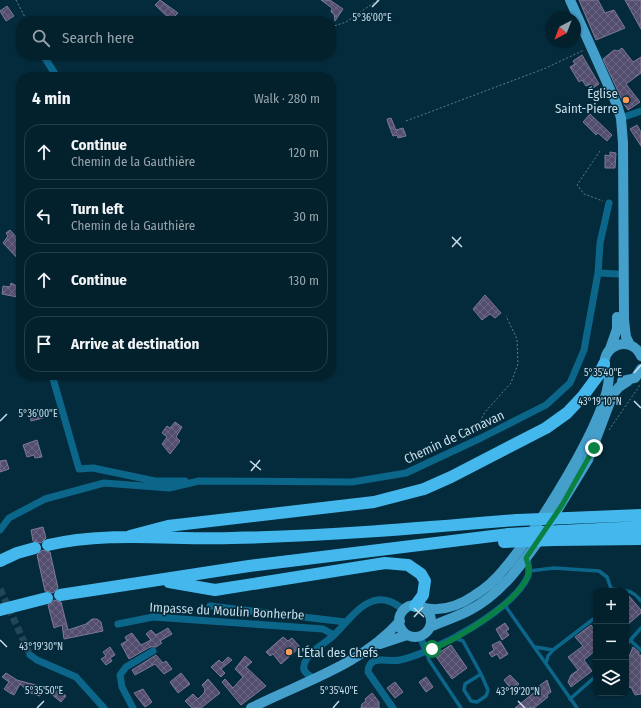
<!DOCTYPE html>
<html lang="en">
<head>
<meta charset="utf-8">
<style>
	:root { --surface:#03202d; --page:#112d39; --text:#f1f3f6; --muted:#97a3aa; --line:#243e49 }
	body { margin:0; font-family:"Fira Sans Condensed",sans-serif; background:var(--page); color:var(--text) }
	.controls { position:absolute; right:12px; bottom:12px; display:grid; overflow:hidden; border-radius:8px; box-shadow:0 1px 3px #0004 }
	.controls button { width:36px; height:36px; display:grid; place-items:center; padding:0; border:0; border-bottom:1px solid var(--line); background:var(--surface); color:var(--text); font:20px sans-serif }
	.compass { position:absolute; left:545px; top:12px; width:36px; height:36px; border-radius:50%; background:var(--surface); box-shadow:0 1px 3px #0004; rotate:222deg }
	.stop { position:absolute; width:12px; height:12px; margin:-9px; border:3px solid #0b8043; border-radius:50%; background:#fff }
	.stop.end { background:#0b8043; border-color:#fff; box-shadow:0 1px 4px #0008 }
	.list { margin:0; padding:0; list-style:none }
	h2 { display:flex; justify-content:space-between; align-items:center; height:52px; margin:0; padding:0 16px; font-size:17px }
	h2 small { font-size:13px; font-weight:400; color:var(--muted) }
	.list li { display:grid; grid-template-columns:26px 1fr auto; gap:12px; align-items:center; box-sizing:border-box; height:56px; margin:0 8px 8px; padding:0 8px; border:1px solid var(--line); border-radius:16px }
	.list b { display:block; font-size:15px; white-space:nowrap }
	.list p { margin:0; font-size:13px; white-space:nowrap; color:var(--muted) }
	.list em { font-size:13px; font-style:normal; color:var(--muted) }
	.icon { flex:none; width:22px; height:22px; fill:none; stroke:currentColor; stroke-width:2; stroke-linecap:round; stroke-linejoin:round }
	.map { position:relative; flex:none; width:641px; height:708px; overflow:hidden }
	.search { position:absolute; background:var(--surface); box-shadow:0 1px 3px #0004; left:16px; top:16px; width:320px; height:44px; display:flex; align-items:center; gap:10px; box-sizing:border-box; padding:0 14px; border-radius:16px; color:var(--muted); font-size:15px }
	.panel { position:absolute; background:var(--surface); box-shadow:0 1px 3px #0004; left:16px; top:72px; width:320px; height:308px; border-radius:16px }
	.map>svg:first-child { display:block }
</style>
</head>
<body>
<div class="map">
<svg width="641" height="708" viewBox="0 0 641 708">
	<defs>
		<pattern id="building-cross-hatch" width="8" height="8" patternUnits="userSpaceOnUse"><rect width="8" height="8" fill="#544e6e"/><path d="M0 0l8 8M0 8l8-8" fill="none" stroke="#6b6783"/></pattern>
	</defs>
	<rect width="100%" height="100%" fill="#042b3c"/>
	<path fill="url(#building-cross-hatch)" stroke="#7e789a" d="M160 0 178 13 171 20 155 5Z
		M321 0H330L343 9 335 21 334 14 331 12 332 8Z
		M579 0H598L605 13 614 10 625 28 596 40Z
		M625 0H641V29Z
		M7 6 14 16 6 21 0 11Z
		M622 48 633 62 641 57V73L626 84 640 102 628 110 624 104 603 59 614 50 618 51Z
		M582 55 599 84 593 88 591 84 586 86 582 80 579 82 570 67 575 64 573 61Z
		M590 114 612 135 607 141 598 133 596 135 583 122Z
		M391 118 396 130 403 128 406 136 398 138 397 135 393 136 388 123 387 119Z
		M637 125 641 132V146L630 129Z
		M610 152 616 153 615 168H605V155L610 156Z
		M10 230 19 240 17 241 19 243 17 246 21 251V262L3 243 8 236 6 233Z
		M11 283 19 287 17 297 2 294 3 286 10 287Z
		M485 295 501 313 495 318 490 314 482 320 473 309Z
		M35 411V414L42 413 43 418 31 421 29 413Z
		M175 422 182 427 176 437 180 441 170 454 162 444 167 437 162 433 167 426 170 428Z
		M37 440 42 457 35 458 34 455 27 457 23 445Z
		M6 460 9 469 0 472V461Z
		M43 527 46 538 41 543 33 541 31 530Z
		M42 550 50 552 58 588 53 593 45 591 37 555Z
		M629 596 641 610V613L626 626V598Z
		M54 600 61 602 68 630 86 624 92 619H97L101 622 103 631 64 639 62 625 54 628 48 605Z
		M505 623 509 629 506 631 509 635 502 640 496 629Z
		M591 625 596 632V650L584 660 592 671 571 687 568 682 571 675 578 670 568 657 583 646 575 637Z
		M168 628 172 634 160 641 162 643 156 647H150L129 659 121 644 127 641 125 637 132 633 141 645 151 640 146 634 151 630 156 635Z
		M283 637 288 641 292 638 300 647 281 664 273 654 270 656 266 652Z
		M500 641 508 654 500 659 497 654 492 657 489 653 494 650 492 645Z
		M451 645 467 668 452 679 435 655Z
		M110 647 115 655 110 658 112 661 106 665 101 659 106 656 103 652Z
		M633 647 639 652V656L641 655V694L635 695 631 687 628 688 627 684 626 685V664Z
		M156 655 163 663 166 661 172 669 164 674 155 664 135 675 132 670Z
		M245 656 252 662 246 667 266 686 241 705 222 682 225 679 233 688 243 677 235 669Z
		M228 657 232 660 221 669 225 673 221 677 211 667 219 660 222 663Z
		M6 673 17 680 43 687 40 696 27 692V690L20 684 14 695 10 693 4 689 9 682 2 677Z
		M181 673 190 684 178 693 170 682Z
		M510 675 519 684 512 690 504 680Z
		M426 677 433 687 426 692 419 682Z
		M208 679 220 693 201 708H192L185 701 193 694 198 699 204 693 205 689 202 685Z
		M547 680 551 692 547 695 548 697 534 708H515L541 687 539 686Z
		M395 682 403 692 395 698 387 688Z
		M55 687 66 696 61 702 50 693Z
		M143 689 152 702 145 707 134 693Z
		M372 693 379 702V708H361L362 704 366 701 365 699Z"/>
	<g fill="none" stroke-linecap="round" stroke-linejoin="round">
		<path stroke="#224656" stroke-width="7" stroke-dasharray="7 3.5" stroke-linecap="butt" d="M0 589 30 655"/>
		<path stroke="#5f7d8b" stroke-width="1" stroke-dasharray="2 2" stroke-linecap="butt" d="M16 0 27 21
			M331 27 346 22 378 0
			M406 121 546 68 584 50
			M600 151 577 185 584 194 603 201
			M609 430 640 385
			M476 432 475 431 485 412 511 383 518 364 517 339 506 316"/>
		<path stroke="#0c668a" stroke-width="3.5" d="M529 571 554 568 599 571 607 577 612 591
			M612 589C626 591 632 589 641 601
			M504 604 577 708
			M455 638 463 641 481 674 488 690 486 696 477 702 471 701 464 690 465 684 481 674
			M630 640 641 650
			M626 645 641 628
			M535 647 553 650 548 656 546 663
			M553 650 596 617
			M426 651 429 660 461 708
			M570 699 596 676"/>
		<path stroke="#0c668a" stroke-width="7" d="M43 55 57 77
			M621 118 641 111
			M598 273 600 243 609 203
			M52 375 79 469 93 468 155 481H185
			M0 530 9 518 45 499 104 483 169 488 199 481 352 482 406 473 481 438 546 405 570 383 584 350 598 273 618 274
			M210 606 346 622
			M118 624 153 617 323 629 334 635
			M420 636 426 651
			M30 655 37 660 76 677 104 708
			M315 679C310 676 302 672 304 666 306 652 325 644 334 635 346 624 356 607 373 601 385 597 395 603 404 610
			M133 708 122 687 120 675 126 667 153 651
			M393 708 368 672C369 653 388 663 400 660 434 653 514 609 528 576 530 570 528 564 527 558"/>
		<path stroke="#449fcb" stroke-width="10" d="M570 0 617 105 621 118 623 143 624 320 626 337 630 345
			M610 349 617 329V317
			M606 371C597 346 631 333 641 356
			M622 381 635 378 641 369
			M550 522 588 460 613 394 619 387 628 381
			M399 621a16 16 0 1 1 32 0a16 16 0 1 1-32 0Z
			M424 608C443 612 459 606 475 595 486 588 496 579 504 569 534 535 609 418 609 375
			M430 627C443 621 457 617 470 610 501 594 522 564 542 536
			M380 644 407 635
			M251 708C302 682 360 666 400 621"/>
		<path stroke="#44b7ec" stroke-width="12" d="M568 518 641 515
			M560 531 641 527
			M130 536 168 526 374 502 424 489 451 477 546 428 567 413 583 396 600 373 604 364
			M554 540 641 539
			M48 545C108 531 171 540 232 538 328 536 422 528 517 520
			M0 561 17 553 35 548
			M169 582 215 590 385 563 408 565 421 574 425 581 423 595 415 606
			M60 595 249 566 509 534
			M0 610 47 598"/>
		<path stroke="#44b7ec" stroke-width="12" d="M517 520 568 518
			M509 534 560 531
			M504 542 554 540"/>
	</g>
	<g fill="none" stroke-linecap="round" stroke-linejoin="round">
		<path stroke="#0b8043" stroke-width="5" d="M432 649C458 639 517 603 528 576 530 570 528 564 526 558L562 505 594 448"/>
	</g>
	<path fill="none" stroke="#c9dde8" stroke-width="1.5" d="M372 7 379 0M452 237 462 247M452 247 461 237M634 373 641 365M634 401 641 408M0 421 7 414M250 461 261 470M251 471 260 460M414 608 424 617M414 617 423 607M0 640 7 647M518 701 525 708M37 708 44 701M333 708 339 701"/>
	<g fill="#ff9b59" stroke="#042b3c" stroke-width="1.5">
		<circle cx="626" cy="100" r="4"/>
		<circle cx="289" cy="652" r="4"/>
	</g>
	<g text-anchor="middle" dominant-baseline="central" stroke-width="3" stroke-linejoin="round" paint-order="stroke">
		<g font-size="13" fill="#c9dde8" stroke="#042b3c" text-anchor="end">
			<text x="618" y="93">Église<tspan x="618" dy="15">Saint-Pierre</tspan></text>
			<text x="297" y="652" text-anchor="start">L'Étal des Chefs</text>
		</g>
		<g font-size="13" fill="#c9dde8" stroke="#042b3c">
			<text transform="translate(454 437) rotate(-25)">Chemin de Carnavan</text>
			<text transform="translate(227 611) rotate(3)">Impasse du Moulin Bonherbe</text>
		</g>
	</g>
	<g font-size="10" text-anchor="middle" fill="#c9dde8" stroke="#042b3c" stroke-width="3" stroke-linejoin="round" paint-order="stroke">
		<text x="372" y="21">5°36'00"E</text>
		<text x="603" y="376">5°35'40"E</text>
		<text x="600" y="405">43°19'10"N</text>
		<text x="38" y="417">5°36'00"E</text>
		<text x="41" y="650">43°19'30"N</text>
		<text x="44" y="694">5°35'50"E</text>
		<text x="339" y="694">5°35'40"E</text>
		<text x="518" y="695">43°19'20"N</text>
	</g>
</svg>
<div class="controls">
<button>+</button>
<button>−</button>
<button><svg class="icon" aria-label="layers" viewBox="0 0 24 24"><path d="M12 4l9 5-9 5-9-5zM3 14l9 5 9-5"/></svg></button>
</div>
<svg class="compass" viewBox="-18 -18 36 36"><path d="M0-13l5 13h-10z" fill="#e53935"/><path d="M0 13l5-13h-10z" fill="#97a3aa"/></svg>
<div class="stop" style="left:432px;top:649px"></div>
<div class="stop end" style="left:594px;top:448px"></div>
<div class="search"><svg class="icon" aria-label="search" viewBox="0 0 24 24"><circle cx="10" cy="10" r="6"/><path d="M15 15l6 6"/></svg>Search here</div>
<section class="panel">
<h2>4 min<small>Walk · 280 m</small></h2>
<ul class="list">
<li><svg class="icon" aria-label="ahead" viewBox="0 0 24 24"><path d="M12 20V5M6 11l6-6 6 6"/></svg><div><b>Continue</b><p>Chemin de la Gauthière</p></div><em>120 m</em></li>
<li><svg class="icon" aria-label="left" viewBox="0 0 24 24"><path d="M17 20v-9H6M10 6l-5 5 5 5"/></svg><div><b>Turn left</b><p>Chemin de la Gauthière</p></div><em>30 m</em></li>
<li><svg class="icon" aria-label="ahead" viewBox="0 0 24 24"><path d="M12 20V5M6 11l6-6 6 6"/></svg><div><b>Continue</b></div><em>130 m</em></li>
<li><svg class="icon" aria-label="arrive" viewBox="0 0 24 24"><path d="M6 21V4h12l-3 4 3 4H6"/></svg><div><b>Arrive at destination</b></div></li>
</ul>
</section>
</div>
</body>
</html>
